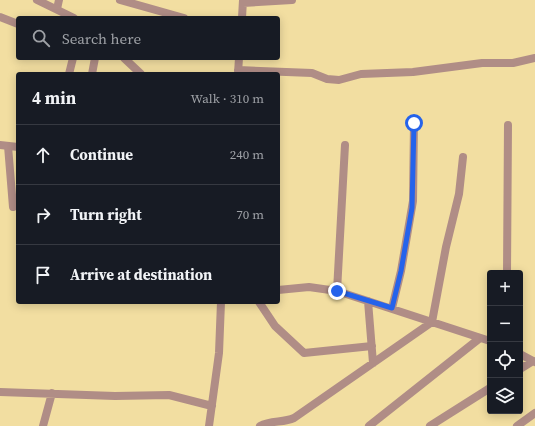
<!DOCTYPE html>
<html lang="en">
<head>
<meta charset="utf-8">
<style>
	:root { --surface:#171b24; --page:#242831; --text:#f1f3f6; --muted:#9ea1a6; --line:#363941 }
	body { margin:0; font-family:"Source Serif 4",serif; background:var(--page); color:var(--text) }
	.controls { position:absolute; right:12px; bottom:12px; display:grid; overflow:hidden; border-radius:4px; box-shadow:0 2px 10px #0003 }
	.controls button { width:36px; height:36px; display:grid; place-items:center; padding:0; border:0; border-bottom:1px solid var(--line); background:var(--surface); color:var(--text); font:20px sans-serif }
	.stop { position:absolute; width:12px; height:12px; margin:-9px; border:3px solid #2563eb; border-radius:50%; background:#fff }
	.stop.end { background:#2563eb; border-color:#fff; box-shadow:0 1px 4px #0008 }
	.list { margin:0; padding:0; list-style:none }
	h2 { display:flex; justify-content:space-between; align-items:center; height:52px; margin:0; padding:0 16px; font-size:17px }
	h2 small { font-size:13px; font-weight:400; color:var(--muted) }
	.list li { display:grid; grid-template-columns:26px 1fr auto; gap:12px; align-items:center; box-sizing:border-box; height:60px; padding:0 16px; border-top:1px solid var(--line) }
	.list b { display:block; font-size:15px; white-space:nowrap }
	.list em { font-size:13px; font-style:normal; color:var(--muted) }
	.icon { flex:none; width:22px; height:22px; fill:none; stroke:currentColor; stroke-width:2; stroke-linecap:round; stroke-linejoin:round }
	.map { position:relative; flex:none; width:535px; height:426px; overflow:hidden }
	.search { position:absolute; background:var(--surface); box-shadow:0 2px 10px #0003; left:16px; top:16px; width:264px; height:44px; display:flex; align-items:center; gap:10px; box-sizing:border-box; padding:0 14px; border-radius:4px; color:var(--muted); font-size:15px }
	.panel { position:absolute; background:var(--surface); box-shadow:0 2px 10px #0003; left:16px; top:72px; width:264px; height:232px; border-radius:4px }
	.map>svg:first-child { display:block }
</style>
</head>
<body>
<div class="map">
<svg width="535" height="426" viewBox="0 0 535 426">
	<rect width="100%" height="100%" fill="#f2dea1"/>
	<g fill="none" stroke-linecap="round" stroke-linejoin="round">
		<path stroke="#b08d86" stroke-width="8" d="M37 0 74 18
			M120 0 184 18
			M243 3 292 0
			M57 9 59 0
			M0 17 18 24
			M242 18 243 0
			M124 58 141 74
			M238 70 312 73 327 79 339 80 361 74 413 72 482 63H513L535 58
			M238 73 239 58
			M69 74 73 58
			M92 74 95 58
			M0 145 18 147
			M8 146 13 207
			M507 273 508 125
			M278 290 309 287 337 291 490 341
			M337 291 345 145
			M368 301 373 363
			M259 302 275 326 304 353 372 346
			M392 308 401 271 413 201 414 123
			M520 354 535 362
			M520 369 533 361
			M0 392 115 396 169 395 212 406
			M43 426 52 393
			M209 426 219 353 221 302
			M260 426C271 420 283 423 294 418L432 322 446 247 459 194 463 157
			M369 426 480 338
			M430 426 490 388
			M517 426 535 413"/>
	</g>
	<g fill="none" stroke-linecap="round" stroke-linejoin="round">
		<path stroke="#2563eb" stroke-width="5" d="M337 291 392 308 401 271 412 208 414 123"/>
	</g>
</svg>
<div class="controls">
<button>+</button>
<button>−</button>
<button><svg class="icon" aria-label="locate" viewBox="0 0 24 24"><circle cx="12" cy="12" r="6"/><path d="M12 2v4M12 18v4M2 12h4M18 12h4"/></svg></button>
<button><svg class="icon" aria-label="layers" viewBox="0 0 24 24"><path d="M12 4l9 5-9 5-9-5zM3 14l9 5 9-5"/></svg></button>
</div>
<div class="stop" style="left:414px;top:123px"></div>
<div class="stop end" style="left:337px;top:291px"></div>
<div class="search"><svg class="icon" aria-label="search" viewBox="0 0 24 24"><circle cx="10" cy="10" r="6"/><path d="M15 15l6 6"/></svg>Search here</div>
<section class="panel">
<h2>4 min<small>Walk · 310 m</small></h2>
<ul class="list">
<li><svg class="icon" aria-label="ahead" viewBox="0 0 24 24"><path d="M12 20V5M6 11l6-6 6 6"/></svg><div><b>Continue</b></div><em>240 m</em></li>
<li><svg class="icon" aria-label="right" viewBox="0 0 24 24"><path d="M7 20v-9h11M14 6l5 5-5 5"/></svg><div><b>Turn right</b></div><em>70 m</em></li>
<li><svg class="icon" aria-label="arrive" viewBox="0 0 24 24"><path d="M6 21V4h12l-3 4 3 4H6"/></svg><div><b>Arrive at destination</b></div></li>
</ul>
</section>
</div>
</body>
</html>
